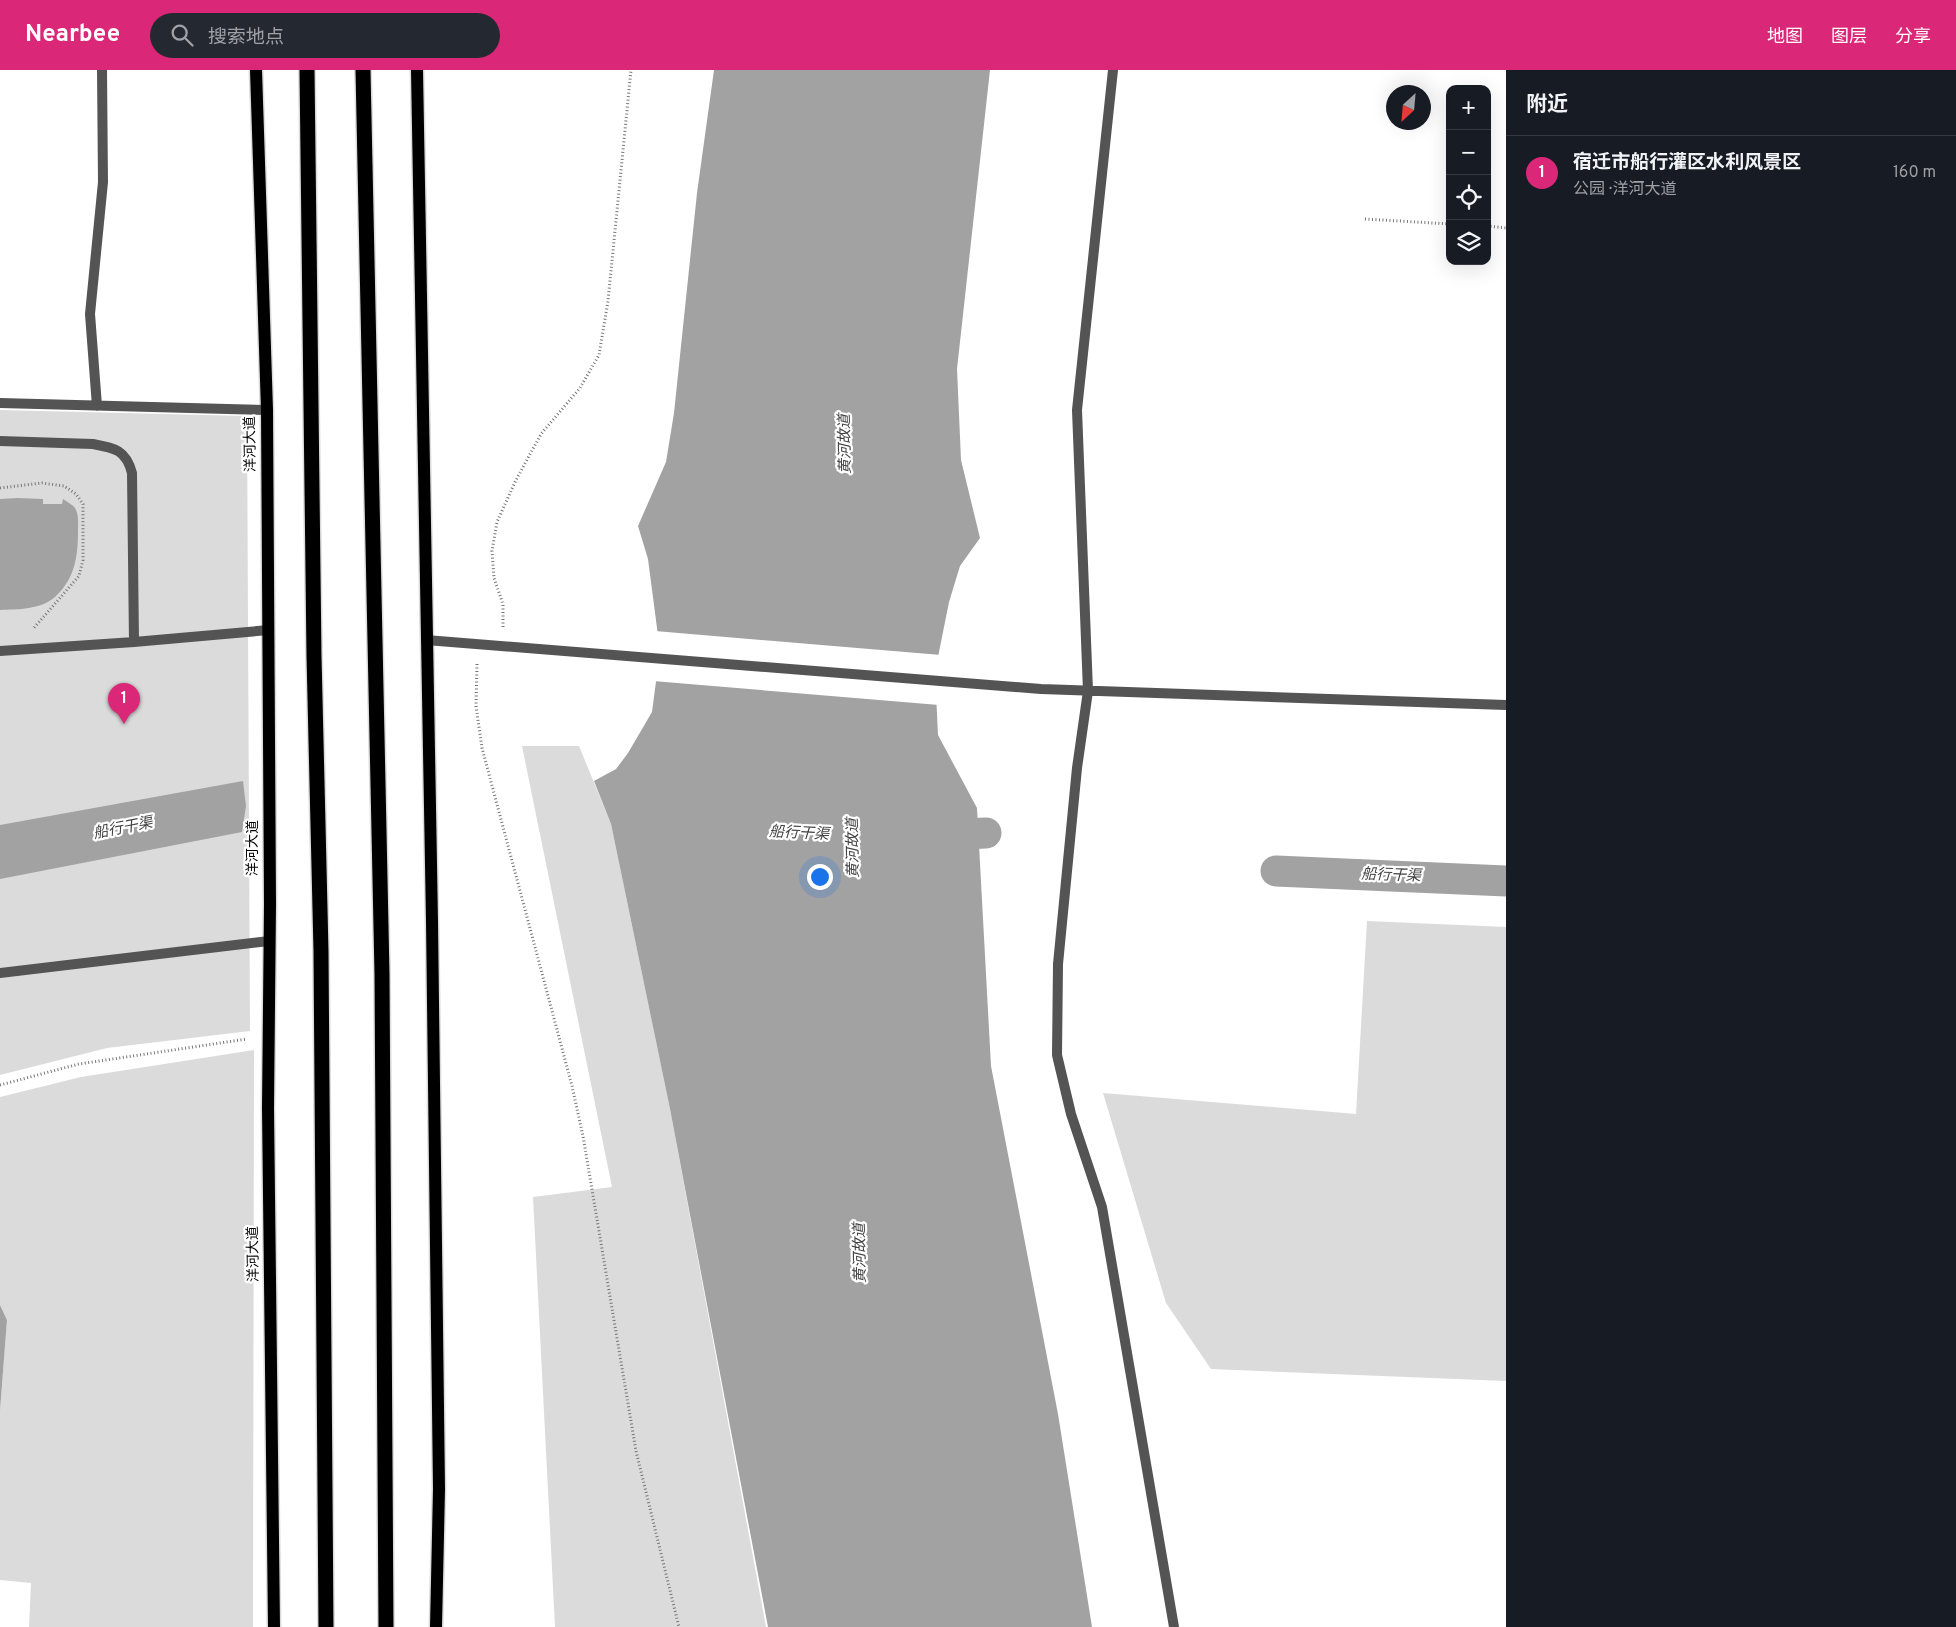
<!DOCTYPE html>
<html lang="zh">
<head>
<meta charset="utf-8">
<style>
	:root { --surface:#171b24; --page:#242831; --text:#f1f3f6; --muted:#9ea1a6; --line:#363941; --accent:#db2777 }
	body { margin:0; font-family:Overpass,"Noto Sans SC",sans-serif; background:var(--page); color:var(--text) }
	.controls { position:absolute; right:15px; top:15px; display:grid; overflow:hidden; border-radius:10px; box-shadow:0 5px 20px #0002 }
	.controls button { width:45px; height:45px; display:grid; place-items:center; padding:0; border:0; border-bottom:1px solid var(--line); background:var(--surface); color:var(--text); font:25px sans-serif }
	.compass { position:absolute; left:1386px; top:15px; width:45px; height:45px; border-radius:50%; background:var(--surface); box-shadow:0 5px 20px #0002; rotate:206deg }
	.you { position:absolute; left:819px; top:806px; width:18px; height:18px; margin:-12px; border:4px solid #fff; border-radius:50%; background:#1a73e8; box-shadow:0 0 0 8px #1a73e833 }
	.badge { display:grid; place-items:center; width:32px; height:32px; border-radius:50%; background:var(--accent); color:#fff; font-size:16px; font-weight:700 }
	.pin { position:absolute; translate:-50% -41px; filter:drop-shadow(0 1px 2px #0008) }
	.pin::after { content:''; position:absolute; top:26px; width:18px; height:15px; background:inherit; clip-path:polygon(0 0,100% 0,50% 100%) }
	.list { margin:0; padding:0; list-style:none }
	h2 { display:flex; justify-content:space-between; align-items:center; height:65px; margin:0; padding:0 20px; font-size:21px }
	h2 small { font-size:16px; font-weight:400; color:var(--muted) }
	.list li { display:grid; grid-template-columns:32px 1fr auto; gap:15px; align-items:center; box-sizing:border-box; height:75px; padding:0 20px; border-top:1px solid var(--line) }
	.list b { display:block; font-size:19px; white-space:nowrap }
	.list p { margin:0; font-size:16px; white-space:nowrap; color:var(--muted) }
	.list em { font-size:16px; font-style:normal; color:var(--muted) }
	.icon { flex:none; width:28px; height:28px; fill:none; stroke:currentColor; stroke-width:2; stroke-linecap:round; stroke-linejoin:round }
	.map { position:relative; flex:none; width:1506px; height:1557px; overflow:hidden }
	header { display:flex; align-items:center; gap:30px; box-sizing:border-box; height:70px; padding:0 25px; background:var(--accent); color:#fff }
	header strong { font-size:24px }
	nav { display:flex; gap:28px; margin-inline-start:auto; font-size:18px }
	.search { width:350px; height:45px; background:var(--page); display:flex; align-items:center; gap:12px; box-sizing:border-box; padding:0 18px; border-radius:28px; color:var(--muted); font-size:19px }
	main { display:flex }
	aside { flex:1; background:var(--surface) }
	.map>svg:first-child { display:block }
</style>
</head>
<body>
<header>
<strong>Nearbee</strong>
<div class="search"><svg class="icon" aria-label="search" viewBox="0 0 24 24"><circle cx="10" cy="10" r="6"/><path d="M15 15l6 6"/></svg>搜索地点</div>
<nav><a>地图</a><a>图层</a><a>分享</a></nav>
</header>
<main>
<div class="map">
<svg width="1506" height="1557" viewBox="0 0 1506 1557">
	<rect width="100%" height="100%" fill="#fff"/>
	<path fill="#dbdbdb" d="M0 340 247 346 250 961 107 978 0 1005Z
		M522 676H579L611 754 670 1039 766 1557H555L533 1127 612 1117Z
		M1367 851 1506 857V1311L1211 1299 1166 1233 1103 1023 1356 1044Z
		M254 980 253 1557H29L31 1513 0 1510V1341L7 1250 0 1235V1027L81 1007Z"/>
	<path fill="#a2a2a2" d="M714 0H990L957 299 961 390 980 468 960 496 949 532 935 602 938 665 977 738 991 996 1058 1344 1092 1557H768L670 1039 611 754 594 711 616 699 628 683 652 642 660 581 648 489 638 456 666 392 674 343 697 123Z
		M17 428 43 429V434H62L63 429C67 432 72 434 75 438 79 445 78 453 78 461 78 486 75 509 55 527 40 540 18 539 0 540V429Z
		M243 711 246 736 242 762 0 809V755Z
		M0 1235 7 1250 0 1341Z"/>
	<path fill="#fff" d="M655 561 941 585 938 603 939 635 653 611 657 581Z"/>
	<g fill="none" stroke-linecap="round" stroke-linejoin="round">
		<path stroke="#a2a2a2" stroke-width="31" d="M935 765 986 763
			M1276 801 1506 811"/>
		<defs>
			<path id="primary" d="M256 0 267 340 270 834 268 1038 274 1557
				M417 0 432 851 439 1419 436 1557"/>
			<path id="highway" d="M307 0 314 586 321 881 326 1557
				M363 0 382 904 386 1557"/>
		</defs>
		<use href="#primary" stroke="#dbdbdb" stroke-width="15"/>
		<use href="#highway" stroke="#dbdbdb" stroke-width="18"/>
		<path stroke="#767676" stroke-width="3" stroke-dasharray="1 2.5" stroke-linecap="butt" d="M1365 149 1450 154
			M1487 156 1506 158
			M0 418 42 413 64 416 76 424 83 434V490L79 506 33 559
			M503 557V534L494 508 492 481 497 452 516 410 541 364 580 318 599 285 608 231 631 0
			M477 594 476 636 482 678 572 1016 583 1066 636 1381 679 1557
			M0 1015 79 994 247 969"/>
		<path stroke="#545454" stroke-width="10" d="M0 371 93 374C115 378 126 380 132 403L134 572
			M0 581 134 572 269 560
			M0 903 269 871"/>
		<path stroke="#545454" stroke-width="10" d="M1113 0 1077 340 1088 621 1077 698 1058 894 1057 985 1071 1044 1102 1137 1174 1557
			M0 333 267 340
			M97 336 90 244 103 112 102 0
			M426 570 1041 619 1506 635"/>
		<use href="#primary" stroke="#000" stroke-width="12"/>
		<use href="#highway" stroke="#000" stroke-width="15"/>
	</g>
	<g text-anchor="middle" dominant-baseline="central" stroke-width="4.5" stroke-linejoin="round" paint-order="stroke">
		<g font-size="14" fill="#000" stroke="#fff">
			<text transform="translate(251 374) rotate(-91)">洋河大道</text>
			<text transform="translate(253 778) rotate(-90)">洋河大道</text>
			<text transform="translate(254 1184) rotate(-91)">洋河大道</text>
		</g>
		<g font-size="15" font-style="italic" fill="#434343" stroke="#fff">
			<text transform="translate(846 374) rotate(-91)">黄河故道</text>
			<text transform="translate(123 759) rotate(-11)">船行干渠</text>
			<text transform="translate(799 764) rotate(3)">船行干渠</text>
			<text transform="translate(854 778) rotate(-91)">黄河故道</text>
			<text transform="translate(1391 806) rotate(2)">船行干渠</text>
			<text transform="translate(861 1183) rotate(-91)">黄河故道</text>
		</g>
	</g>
</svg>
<div class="controls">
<button>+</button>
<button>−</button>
<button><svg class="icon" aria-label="locate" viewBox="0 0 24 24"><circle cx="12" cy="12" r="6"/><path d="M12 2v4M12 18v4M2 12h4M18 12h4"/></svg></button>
<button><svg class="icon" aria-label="layers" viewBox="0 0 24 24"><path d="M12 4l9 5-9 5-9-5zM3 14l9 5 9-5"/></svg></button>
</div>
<svg class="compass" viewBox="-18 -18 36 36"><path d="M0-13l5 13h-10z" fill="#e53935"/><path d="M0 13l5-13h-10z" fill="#9ea1a6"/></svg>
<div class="you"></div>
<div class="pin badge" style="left:124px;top:654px">1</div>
</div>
<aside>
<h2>附近<small></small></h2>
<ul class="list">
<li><span class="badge">1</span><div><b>宿迁市船行灌区水利风景区</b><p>公园 · 洋河大道</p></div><em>160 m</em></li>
</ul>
</aside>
</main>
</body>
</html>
